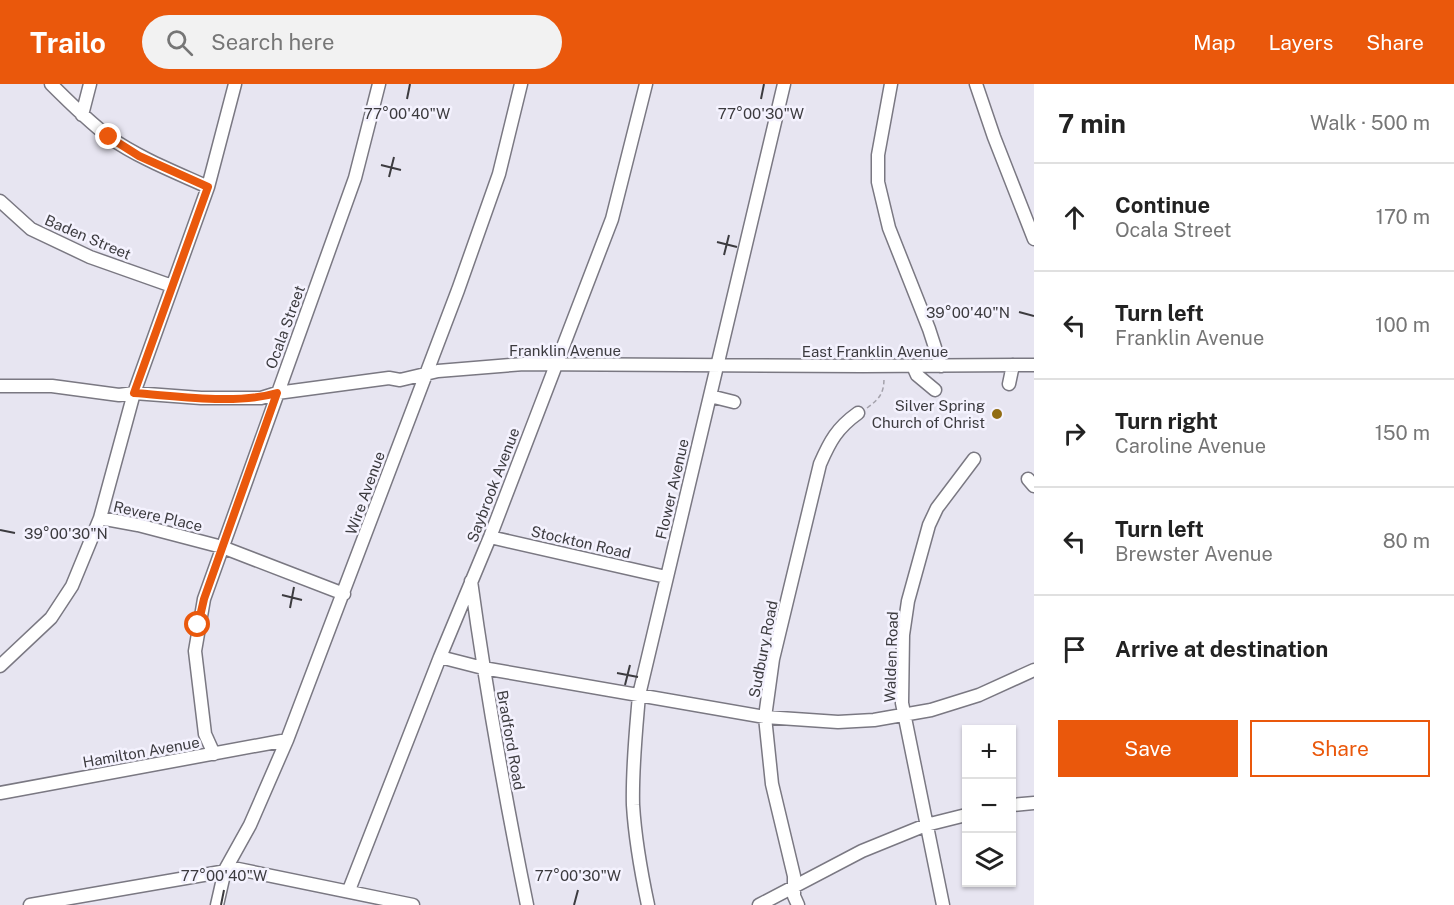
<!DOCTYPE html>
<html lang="en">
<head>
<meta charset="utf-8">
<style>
	:root { --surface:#fff; --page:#f2f2f2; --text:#222; --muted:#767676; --line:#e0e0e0; --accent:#ea580c }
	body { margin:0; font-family:"Public Sans",sans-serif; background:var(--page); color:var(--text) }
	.controls { position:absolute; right:18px; bottom:18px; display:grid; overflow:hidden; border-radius:0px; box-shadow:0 2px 4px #0004 }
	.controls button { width:54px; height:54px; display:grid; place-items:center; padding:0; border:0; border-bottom:2px solid var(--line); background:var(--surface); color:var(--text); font:30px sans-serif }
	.stop { position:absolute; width:18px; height:18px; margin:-14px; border:4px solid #ea580c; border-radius:50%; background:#fff }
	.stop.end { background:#ea580c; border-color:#fff; box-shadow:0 2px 6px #0008 }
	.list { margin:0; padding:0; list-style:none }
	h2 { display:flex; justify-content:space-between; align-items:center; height:78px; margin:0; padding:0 24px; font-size:26px }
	h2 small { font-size:20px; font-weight:400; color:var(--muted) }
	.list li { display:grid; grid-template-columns:39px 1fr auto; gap:18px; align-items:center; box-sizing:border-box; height:108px; padding:0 24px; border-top:2px solid var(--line) }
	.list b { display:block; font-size:22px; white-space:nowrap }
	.list p { margin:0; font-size:20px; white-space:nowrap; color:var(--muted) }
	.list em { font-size:20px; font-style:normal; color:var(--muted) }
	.actions { display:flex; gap:12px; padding:18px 24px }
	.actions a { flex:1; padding:14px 0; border:2px solid var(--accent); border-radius:0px; text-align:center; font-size:21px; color:var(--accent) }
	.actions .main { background:var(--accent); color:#fff }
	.icon { flex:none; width:33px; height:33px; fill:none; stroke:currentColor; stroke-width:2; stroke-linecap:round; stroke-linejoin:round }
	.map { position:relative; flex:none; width:1034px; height:821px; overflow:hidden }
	header { display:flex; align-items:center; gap:36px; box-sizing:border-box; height:84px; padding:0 30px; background:var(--accent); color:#fff }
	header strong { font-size:28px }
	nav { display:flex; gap:33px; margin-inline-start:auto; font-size:21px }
	.search { width:420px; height:54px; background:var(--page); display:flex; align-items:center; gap:15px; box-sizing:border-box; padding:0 21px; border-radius:33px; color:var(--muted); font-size:22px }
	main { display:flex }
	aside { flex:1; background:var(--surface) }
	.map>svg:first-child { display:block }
</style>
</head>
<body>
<header>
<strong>Trailo</strong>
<div class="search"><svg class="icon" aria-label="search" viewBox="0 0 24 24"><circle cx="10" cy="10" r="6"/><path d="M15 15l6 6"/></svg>Search here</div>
<nav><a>Map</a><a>Layers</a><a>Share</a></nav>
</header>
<main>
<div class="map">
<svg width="1034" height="821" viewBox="0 0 1034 821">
	<rect width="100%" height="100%" fill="#e7e5f1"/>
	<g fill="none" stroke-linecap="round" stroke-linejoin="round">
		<defs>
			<path id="minor" d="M51 0C69 18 88 37 109 53 139 74 175 88 208 103
				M891 0 878 71V98L889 144 929 245 941 282
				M976 0 994 53 1034 155
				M82 31 90 0
				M0 117 31 145 90 173 172 202
				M913 282 917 291 935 306
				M1009 300 1013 281
				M0 302H52L119 311 134 309 201 314H261L277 309 389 294 400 296 438 287 524 280 863 282 1034 281
				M710 312 734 318
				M1028 395 1034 402
				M100 434 138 441 222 463 344 510
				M490 453 666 493
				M471 497C486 606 505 713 527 821
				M440 573 483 584 765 633 838 638 874 636 931 626 979 611 1034 586
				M0 582 51 534 72 502 100 434 134 309 208 103 235 0
				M214 670 205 650 195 567 204 515 355 94 379 0
				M0 709 287 656
				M1012 721 1034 719
				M349 806 440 573 490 453 612 135 646 0
				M30 821 238 785 413 821
				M217 821 225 786 250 741 287 656 458 206 499 90 521 0
				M648 821C641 788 635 754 633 721 632 684 636 647 639 611L784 0
				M759 821 862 767 926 741 966 731
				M798 821 794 812V792L772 700 765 633 773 575 820 380C830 357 837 344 858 329
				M943 821 902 619 903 551 908 517 929 441 937 424 974 375"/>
		</defs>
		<use href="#minor" stroke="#7a7882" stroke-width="15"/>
		<path stroke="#a4a2ab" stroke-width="1.5" stroke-dasharray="4.5 3" stroke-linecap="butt" d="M867 324C879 315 884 310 884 294"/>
		<use href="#minor" stroke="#fff" stroke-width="12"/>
	</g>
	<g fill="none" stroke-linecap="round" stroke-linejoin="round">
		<path stroke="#ea580c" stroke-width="8" d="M109 53 139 72 208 103 134 309C177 312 236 321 277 309L204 515 198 541"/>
	</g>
	<path fill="none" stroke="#3c3b3f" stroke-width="2" d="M407 15 410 0M761 15 764 0M381 81 401 86M389 93 394 73M717 158 737 163M724 171 729 151M1019 228 1034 232M0 446 15 449M282 511 302 516M290 524 294 503M617 589 638 593M625 601 630 581M221 821 224 806M574 821 578 806"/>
	<circle fill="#916c13" stroke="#f4f2fe" stroke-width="2" cx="997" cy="330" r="6"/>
	<g text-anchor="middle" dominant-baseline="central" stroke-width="5" stroke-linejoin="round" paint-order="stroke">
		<g font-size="15" fill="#3c3b3f" stroke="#f4f2fe">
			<text transform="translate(88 153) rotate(23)">Baden Street</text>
			<text transform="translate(285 243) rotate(-70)">Ocala Street</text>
			<text x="565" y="266">Franklin Avenue</text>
			<text x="875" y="267">East Franklin Avenue</text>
			<text transform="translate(493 401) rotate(-69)">Saybrook Avenue</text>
			<text transform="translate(672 405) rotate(-77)">Flower Avenue</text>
			<text transform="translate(365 409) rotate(-70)">Wire Avenue</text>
			<text transform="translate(158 432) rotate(13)">Revere Place</text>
			<text transform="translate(581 458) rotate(13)">Stockton Road</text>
			<text transform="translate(763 565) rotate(-79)">Sudbury Road</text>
			<text transform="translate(891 573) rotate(-88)">Walden Road</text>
			<text transform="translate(511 656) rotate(80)">Bradford Road</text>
			<text transform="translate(141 668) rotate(-10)">Hamilton Avenue</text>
		</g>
		<g font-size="15" fill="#3c3b3f" stroke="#f4f2fe" text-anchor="end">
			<text x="985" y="321">Silver Spring<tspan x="985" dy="17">Church of Christ</tspan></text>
		</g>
	</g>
	<g font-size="15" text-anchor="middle" fill="#3c3b3f" stroke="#f4f2fe" stroke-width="5" stroke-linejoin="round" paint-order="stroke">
		<text x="407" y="35">77°00'40"W</text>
		<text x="761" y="35">77°00'30"W</text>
		<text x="968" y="234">39°00'40"N</text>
		<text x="66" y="455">39°00'30"N</text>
		<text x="224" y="797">77°00'40"W</text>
		<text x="578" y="797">77°00'30"W</text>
	</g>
</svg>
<div class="controls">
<button>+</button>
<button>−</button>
<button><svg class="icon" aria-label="layers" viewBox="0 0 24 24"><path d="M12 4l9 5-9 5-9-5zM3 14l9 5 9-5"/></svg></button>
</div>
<div class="stop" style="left:198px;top:541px"></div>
<div class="stop end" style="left:109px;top:53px"></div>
</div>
<aside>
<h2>7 min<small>Walk · 500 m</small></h2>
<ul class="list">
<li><svg class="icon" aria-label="ahead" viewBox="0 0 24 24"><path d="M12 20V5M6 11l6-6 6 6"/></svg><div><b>Continue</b><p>Ocala Street</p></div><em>170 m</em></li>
<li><svg class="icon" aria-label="left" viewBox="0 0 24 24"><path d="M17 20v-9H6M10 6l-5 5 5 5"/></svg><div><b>Turn left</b><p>Franklin Avenue</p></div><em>100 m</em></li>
<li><svg class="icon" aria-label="right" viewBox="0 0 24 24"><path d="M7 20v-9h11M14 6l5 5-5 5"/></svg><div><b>Turn right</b><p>Caroline Avenue</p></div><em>150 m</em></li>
<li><svg class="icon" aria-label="left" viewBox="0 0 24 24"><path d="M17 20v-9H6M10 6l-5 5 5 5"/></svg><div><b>Turn left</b><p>Brewster Avenue</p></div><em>80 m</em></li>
<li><svg class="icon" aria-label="arrive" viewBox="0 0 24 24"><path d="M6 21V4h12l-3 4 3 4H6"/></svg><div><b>Arrive at destination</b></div></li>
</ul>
<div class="actions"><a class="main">Save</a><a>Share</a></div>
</aside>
</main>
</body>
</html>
